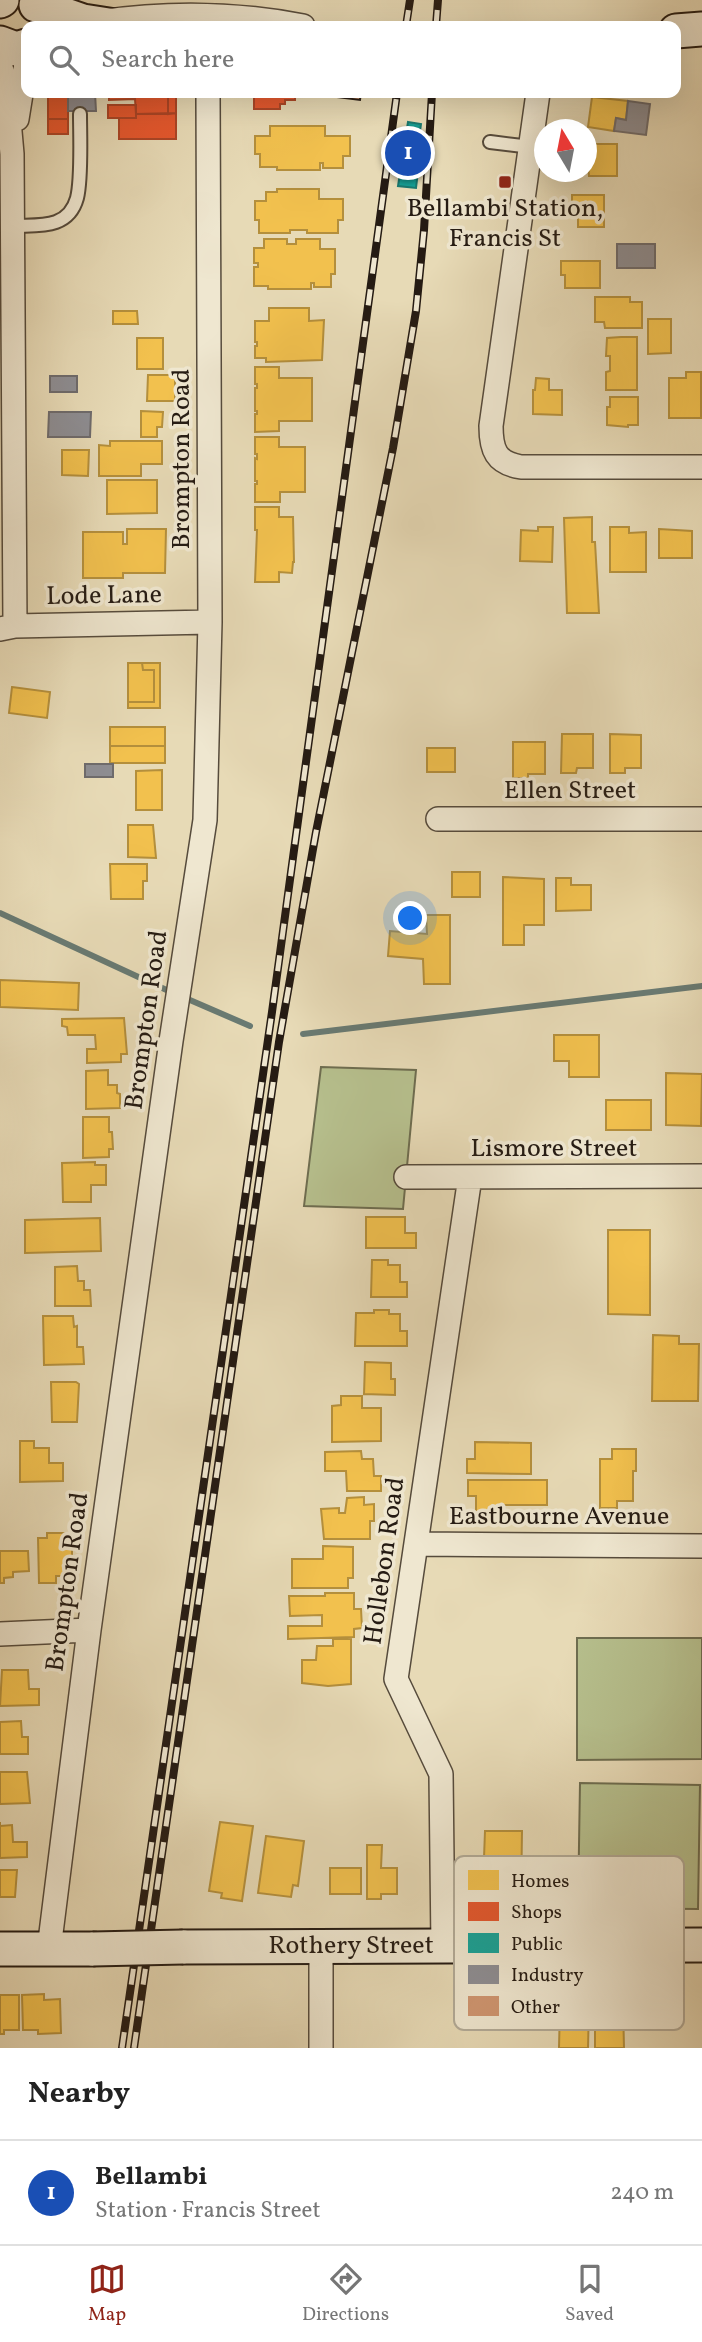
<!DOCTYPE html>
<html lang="en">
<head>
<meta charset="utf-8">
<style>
	:root { --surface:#fff; --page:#f6f6f6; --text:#222; --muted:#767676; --line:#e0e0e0; --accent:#8f2418 }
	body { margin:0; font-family:Vollkorn,serif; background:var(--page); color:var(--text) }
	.compass { position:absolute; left:534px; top:119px; width:63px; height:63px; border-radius:50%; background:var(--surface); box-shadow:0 7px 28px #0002; rotate:350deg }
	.you { position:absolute; left:411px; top:919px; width:24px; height:24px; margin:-18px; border:5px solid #fff; border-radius:50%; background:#1a73e8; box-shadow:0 0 0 10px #1a73e833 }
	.badge { display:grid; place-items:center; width:46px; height:46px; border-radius:50%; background:var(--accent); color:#fff; font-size:23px; font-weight:700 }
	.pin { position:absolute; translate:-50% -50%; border:4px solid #fff; box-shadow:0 2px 7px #0006 }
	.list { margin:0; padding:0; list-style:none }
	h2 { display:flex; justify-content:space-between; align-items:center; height:91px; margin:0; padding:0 28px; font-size:30px }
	h2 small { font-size:23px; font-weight:400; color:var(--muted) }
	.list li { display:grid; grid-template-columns:46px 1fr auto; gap:21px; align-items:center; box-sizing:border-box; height:105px; padding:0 28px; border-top:2px solid var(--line) }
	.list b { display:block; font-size:26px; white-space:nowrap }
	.list p { margin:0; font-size:23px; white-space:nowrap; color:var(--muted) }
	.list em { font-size:23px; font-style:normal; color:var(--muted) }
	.icon { flex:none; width:38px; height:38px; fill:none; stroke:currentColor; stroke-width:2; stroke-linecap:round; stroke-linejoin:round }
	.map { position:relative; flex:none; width:702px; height:2048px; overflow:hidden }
	.search { position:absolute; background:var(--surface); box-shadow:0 7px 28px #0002; left:21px; right:21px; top:21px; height:77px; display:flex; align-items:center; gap:18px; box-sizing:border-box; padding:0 24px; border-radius:14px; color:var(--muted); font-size:26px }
	.sheet { height:196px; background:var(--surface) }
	nav { display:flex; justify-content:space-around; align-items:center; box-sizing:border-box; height:98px; border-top:2px solid var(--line); background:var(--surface); font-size:19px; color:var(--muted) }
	nav a { display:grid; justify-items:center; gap:4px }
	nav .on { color:var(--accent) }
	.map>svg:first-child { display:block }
</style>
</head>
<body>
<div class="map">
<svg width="702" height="2048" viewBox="0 0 702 2048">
	<rect width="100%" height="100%" fill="#e7dab6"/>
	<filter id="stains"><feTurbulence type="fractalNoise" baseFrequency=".00286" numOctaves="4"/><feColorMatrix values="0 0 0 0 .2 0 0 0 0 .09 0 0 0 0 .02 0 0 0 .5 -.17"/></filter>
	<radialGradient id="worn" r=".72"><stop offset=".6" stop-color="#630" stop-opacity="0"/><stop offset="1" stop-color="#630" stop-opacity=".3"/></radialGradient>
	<path fill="#b6bf8d" stroke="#6e6d50" stroke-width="2" d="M321 1067 416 1070 403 1209 304 1206Z
		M702 1638V1759L577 1760V1638Z
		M580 1783 700 1785 698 1909 578 1908Z"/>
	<path fill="#f2c14e" stroke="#b48f3c" stroke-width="2" d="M592 97 628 101 626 120 616 118 614 131 588 127Z
		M270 126H325V136H350V156H343V168H323V163H320V170H277V167H260V154H255V136H270Z
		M586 144H617V176H589Z
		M277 189H319V199H343V220H338V233H307V230H290V233H259V220H255V201H266V192H277Z
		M572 195H604V227H578V213H572Z
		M264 239H287V244H296V239H320V249H335V274H331V287H314V283H311V289H268V286H254V267H258V263H254V248H264Z
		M561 261H600V288H565V275H561Z
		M595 297H630V302H642V328H605L604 322H595Z
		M269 308H309V321L324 320 322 360 266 362V358H255V346H257V342H255V321H269Z
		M113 311H137L138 324H113Z
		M648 319H671V353L648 354Z
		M621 337H637V390H606V372L610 371V356H606L607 338Z
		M137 338H163V369H137Z
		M255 367H279V378H312V421H279V431L255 432V414H257V411H255V388H257V384H255Z
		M686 372H701V418H669V378H686Z
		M148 375H175V401H147Z
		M536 378 549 379V390H562V415L533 414V390H535Z
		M610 397H638V425H628V427L607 425V407H610Z
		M141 411 163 412 162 427H157V437H141Z
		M255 437H279V447H305V492H280V502H255V484H257V481H255V458L257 459V454H255Z
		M110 441H162V464H141V476H99V445L110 446Z
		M62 450H89L88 476 62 475Z
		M107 480H157V513L107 514Z
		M255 507H279V517H293L294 562H293L292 573 279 572V582H255L257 530H255Z
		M592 517V542H595L599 613H567L564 518Z
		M538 527H553L552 562 520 561 521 530 538 531Z
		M610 527H629V533L646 532V572H610Z
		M127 529H166L165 573H123V578H83V532H123V544H127Z
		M659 529 692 531V558H659Z
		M128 663H142L143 670H154V702H128Z
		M142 663H160V708H128V702H154V670H143Z
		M12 687 50 692 47 718 9 713Z
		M110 727H165V746H110Z
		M562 734H593V768H577L576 773H561Z
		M610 734 641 735V768H625V773H610Z
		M513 742H545V774H528V778H513Z
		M110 746H165V763H110Z
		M427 748H455V772H427Z
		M162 770V810H136V771Z
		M128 825H153L156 858 128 857Z
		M110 864H147V881H143V899H111Z
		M452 872H480V897H452Z
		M503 877 544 879V925H524V945H503Z
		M556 878H571V885H591V910L556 911Z
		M426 915H450V984H424L423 959 388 956 390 931 427 934Z
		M0 980 79 983 78 1010 0 1007Z
		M124 1018 127 1054H121V1062L87 1063V1049H96L95 1035H68L67 1027 62 1026V1019Z
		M554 1035H599V1077H569V1061H554Z
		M108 1070V1085H117V1093L120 1094V1108L86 1109V1071Z
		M666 1073 702 1074 701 1126 666 1125Z
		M606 1100H651V1130H606Z
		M83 1117H109V1132H112L113 1149H109V1157L83 1158Z
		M95 1162V1165H106V1185H91V1202H63L62 1163Z
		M366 1217H405V1233H416V1248H366Z
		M100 1218 101 1251 25 1253V1220Z
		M608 1230H650V1315L608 1314Z
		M372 1260H388V1265H400V1282H407V1297H371Z
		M77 1266 78 1281H84V1290H90L91 1306H55V1267Z
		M374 1310H389V1314H400V1331H407V1346H355L356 1313H374Z
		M43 1316H73L74 1327 77 1326V1347H83L84 1364 44 1365Z
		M653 1335 679 1336V1344H699L698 1401H652Z
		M365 1362 391 1363V1379H395V1395L364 1394Z
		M51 1382H76L79 1384 77 1422H52Z
		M341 1396H362V1408H381V1441L332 1442V1406L341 1405Z
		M20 1441H34V1448H49V1463H63V1481L20 1482Z
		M475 1442 531 1443V1474L467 1473V1459H475Z
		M612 1449H636V1471H633V1501H617V1508H600V1459H612Z
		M361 1451 362 1459H373L374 1476H381V1491H347L346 1471H325V1452Z
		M468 1480H547V1505H502V1514H476V1496H468Z
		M364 1497V1505L374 1504V1521H370V1539H324L321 1509 339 1508V1513H345L347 1498Z
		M47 1533H72V1576H56V1583H39L38 1538H47Z
		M323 1546 353 1547V1578H348V1588H292V1559H323Z
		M0 1551H28L29 1571 13 1572V1577L4 1578V1583H0Z
		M325 1593H354V1609H361L362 1628 354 1629V1637L288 1639V1626H322V1615L290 1616 289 1596H325Z
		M333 1639H351V1684L328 1686 302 1683V1660H316L317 1646H333Z
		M2 1670H28L29 1689H39V1705L0 1706Z
		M21 1721 22 1737H28V1754H0V1722Z
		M0 1772H27L30 1803 0 1804Z
		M0 1822V1826L12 1825 13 1842H27V1857L0 1858Z
		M220 1822 253 1826 242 1901 221 1898 222 1893 209 1891Z
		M485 1831H522L521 1900 495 1901V1895H480L481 1858H484Z
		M266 1836 304 1841 298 1886 293 1885 291 1897 258 1893Z
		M367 1845H382L381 1868H397V1894H381V1899H367Z
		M330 1868H361V1894H330Z
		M0 1870H17L15 1897H0Z
		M44 1994V2000L60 1999 61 2033 38 2034V2030H23L22 1995Z
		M599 1994H618V2005L623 2004 624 2048H595V2005H600Z
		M0 1995H19V2030H4V2034H0Z
		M565 1995 584 1996V2007H589L588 2048H559L560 2006H565Z"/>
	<path fill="#e4572e" stroke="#ab4526" stroke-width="2" d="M48 93H68V119H48Z
		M109 93H168V114H136L135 99 109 100Z
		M168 93H176V113L168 114Z
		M168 93H176V113L168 114Z
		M254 93H295V100H285V104H280V109H254Z
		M108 105H136V118H108Z
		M176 113V139H119V118H136V114Z
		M48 119H68V134H48Z"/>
	<path fill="#17a398" stroke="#1b7a70" stroke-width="2" d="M408 122 421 124 418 145 421 146 416 188 398 186Z"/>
	<path fill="#8d8d92" stroke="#6e6b6c" stroke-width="2" d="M68 93H95L96 111H68Z
		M628 101 650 104 646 135 614 131 616 118 626 120Z
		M617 244H655V268H617Z
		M50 376H77V392H50Z
		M49 412H91L90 437H48Z
		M85 764H113V777H85Z"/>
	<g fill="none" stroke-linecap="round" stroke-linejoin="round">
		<path stroke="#697a72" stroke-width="6" d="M0 913 173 993
			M183 997 250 1026
			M303 1034 702 986"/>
	</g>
	<path fill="#ce9570" stroke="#251b13" stroke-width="2" d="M329 93 356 96 357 93H361L360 100 328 96Z"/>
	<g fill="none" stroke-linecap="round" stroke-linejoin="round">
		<defs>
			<path id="service" d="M490 142 531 147
				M12 226C26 225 43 227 56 222 67 218 74 209 77 198 82 178 80 136 80 114"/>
			<path id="minor" d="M100 22C168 12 236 13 303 26
				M0 61 7 98 12 154 15 626
				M538 93 491 426C491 450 496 463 521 467H702
				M17 119 26 63
				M0 629 15 626 210 622
				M438 819H702
				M406 1177 702 1176
				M416 1544 702 1546
				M0 1634 89 1630
				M321 1946V2048
				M443 1946 441 1774 396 1679 470 1177
				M49 1949 89 1630 171 1041 205 820 210 622 208 93"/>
			<path id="secondary" d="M0 1 2 0
				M36 5 83 21 115 26
				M676 31 702 29
				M0 43 16 49 26 46
				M183 1947 702 1945
				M0 1949H93"/>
		</defs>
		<use href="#service" stroke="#564b3c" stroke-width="16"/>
		<use href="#minor" stroke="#564b3c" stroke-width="26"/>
		<use href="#secondary" stroke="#251b13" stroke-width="37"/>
		<use href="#service" stroke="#efe7d0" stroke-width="12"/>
		<use href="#minor" stroke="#efe7d0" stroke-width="23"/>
		<use href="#secondary" stroke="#efe7d0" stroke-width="33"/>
		<defs>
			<path id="rail" d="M406 26 410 0
				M436 26 438 0
				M122 2048 272 1012 397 93
				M134 2048 279 1042 316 832 393 448 416 311 424 230 432 93"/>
		</defs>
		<use href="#rail" stroke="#251b13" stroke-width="8"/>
		<use href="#rail" stroke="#efe7d0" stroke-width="5" stroke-dasharray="16" stroke-linecap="butt"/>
		<defs>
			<path id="secondary-bridge" d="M93 1949 183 1947"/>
		</defs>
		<use href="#secondary-bridge" stroke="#251b13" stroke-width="37" stroke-linecap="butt"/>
		<use href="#secondary-bridge" stroke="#efe7d0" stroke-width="33"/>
	</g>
	<rect fill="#8f2418" stroke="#efe7d0" stroke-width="2.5" x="498" y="175" width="14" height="14" rx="3.5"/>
	<g text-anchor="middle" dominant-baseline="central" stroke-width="7" stroke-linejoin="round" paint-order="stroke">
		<g font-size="26" fill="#251b13" stroke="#efe7d0">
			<text x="505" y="209">Bellambi Station,<tspan x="505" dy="30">Francis St</tspan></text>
		</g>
		<g font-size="26" fill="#251b13" stroke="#efe7d0">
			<text transform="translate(182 459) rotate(-90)">Brompton Road</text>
			<text transform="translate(104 596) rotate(-1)">Lode Lane</text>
			<text x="570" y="791">Ellen Street</text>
			<text transform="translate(147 1020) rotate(-82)">Brompton Road</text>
			<text x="554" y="1149">Lismore Street</text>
			<text x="559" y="1517">Eastbourne Avenue</text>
			<text transform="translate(385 1561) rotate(-82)">Hollebon Road</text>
			<text transform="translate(68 1582) rotate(-82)">Brompton Road</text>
			<text x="351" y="1946">Rothery Street</text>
		</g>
	</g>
	<rect x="454" y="1856" width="230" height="174" rx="10" fill="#efe7d0" stroke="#b2aa97" stroke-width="2"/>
	<rect x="468" y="1870" width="31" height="20" fill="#f2c14e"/>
	<rect x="468" y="1902" width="31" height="19" fill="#e4572e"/>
	<rect x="468" y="1933" width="31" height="20" fill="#17a398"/>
	<rect x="468" y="1965" width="31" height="19" fill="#8d8d92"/>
	<rect x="468" y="1996" width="31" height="20" fill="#ce9570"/>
	<g font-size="19" fill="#251b13">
		<text x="511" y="1887">Homes</text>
		<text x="511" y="1918">Shops</text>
		<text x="511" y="1950">Public</text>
		<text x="511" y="1981">Industry</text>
		<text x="511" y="2013">Other</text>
	</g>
	<rect width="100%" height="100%" filter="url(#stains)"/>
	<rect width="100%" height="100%" fill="url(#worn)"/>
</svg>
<svg class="compass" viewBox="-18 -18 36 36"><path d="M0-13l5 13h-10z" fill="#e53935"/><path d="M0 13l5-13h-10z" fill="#767676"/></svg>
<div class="you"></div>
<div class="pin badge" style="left:408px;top:153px;background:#1a4fb4">1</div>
<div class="search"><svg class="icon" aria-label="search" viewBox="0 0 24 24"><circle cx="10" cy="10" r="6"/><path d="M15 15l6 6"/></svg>Search here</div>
</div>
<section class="sheet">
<h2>Nearby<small></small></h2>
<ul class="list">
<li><span class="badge" style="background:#1a4fb4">1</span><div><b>Bellambi</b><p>Station · Francis Street</p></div><em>240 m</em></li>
</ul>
</section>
<nav>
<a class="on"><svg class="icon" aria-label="map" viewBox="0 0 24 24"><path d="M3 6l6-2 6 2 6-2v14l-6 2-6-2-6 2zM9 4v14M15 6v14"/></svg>Map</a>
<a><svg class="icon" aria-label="directions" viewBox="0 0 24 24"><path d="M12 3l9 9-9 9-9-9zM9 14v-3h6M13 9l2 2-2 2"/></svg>Directions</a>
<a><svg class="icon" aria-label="saved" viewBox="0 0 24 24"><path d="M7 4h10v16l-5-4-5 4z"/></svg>Saved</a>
</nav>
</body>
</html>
